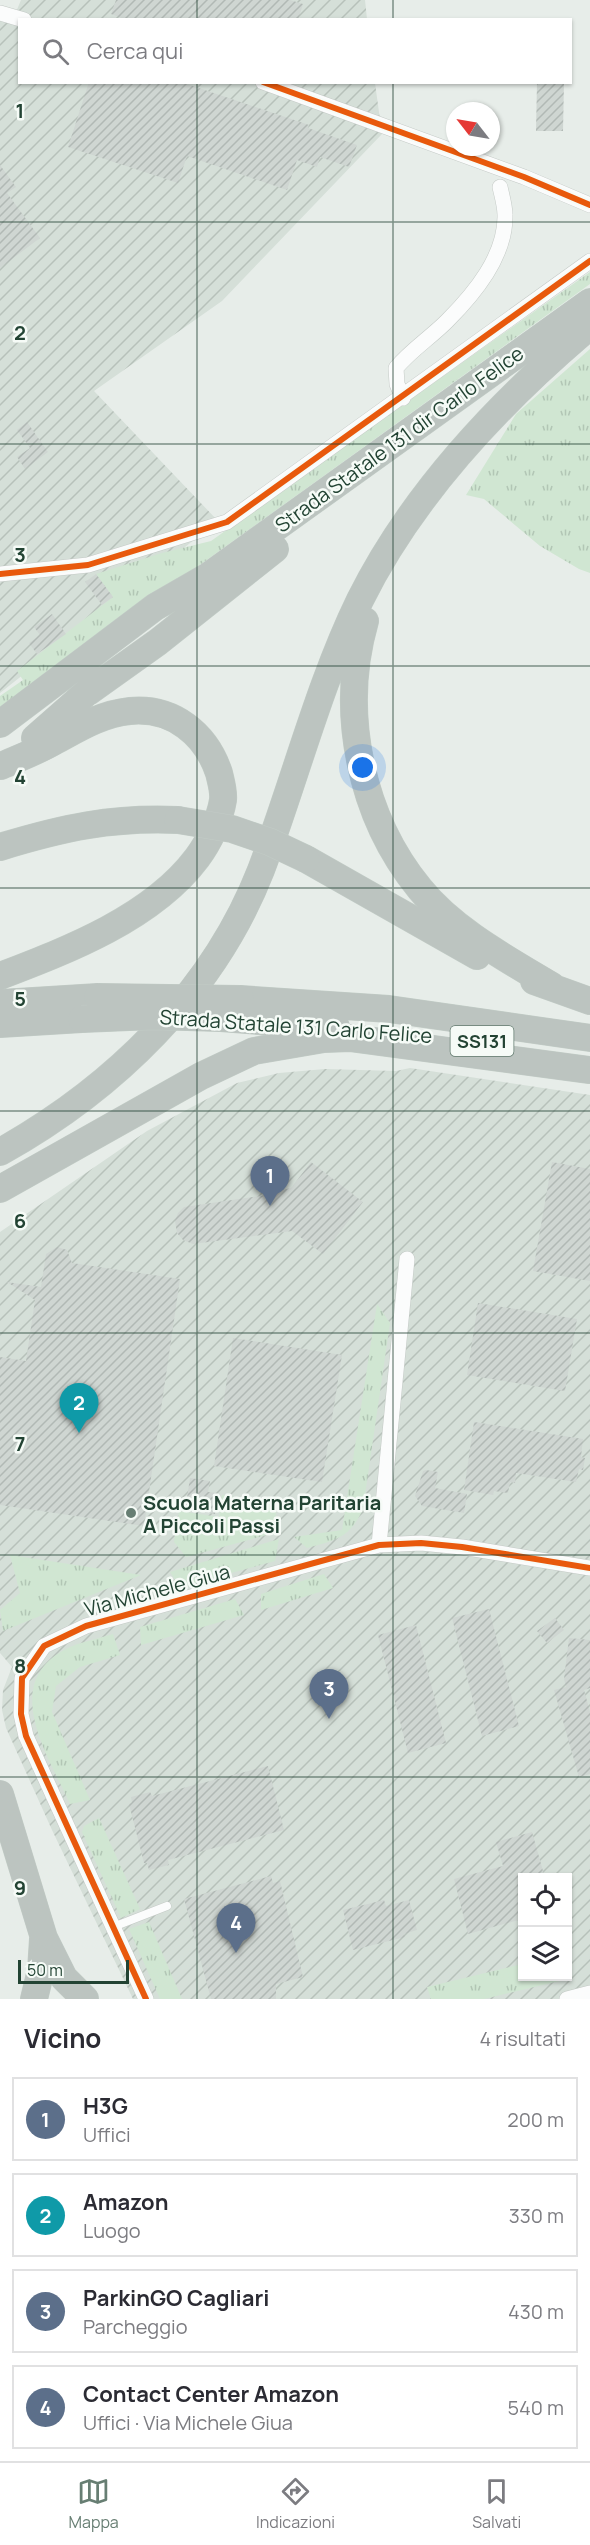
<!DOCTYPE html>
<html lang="it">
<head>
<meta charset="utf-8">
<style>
	:root { --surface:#fff; --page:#f7f7f7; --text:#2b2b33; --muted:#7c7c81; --line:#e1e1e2; --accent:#677e73 }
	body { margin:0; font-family:Manrope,sans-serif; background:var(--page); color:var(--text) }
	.controls { position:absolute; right:18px; bottom:18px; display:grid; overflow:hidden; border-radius:0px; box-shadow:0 2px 4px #0004 }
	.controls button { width:54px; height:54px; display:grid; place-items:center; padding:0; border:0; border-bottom:2px solid var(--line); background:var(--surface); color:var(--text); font:30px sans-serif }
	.compass { position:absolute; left:446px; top:102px; width:54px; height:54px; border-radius:50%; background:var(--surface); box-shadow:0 2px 4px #0004; rotate:301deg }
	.scale { position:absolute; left:18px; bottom:15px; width:111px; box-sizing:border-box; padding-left:6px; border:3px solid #224333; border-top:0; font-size:16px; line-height:21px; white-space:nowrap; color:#224333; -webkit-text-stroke:4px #f6fbf7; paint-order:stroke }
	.you { position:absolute; left:363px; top:768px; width:21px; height:21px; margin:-15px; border:4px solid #fff; border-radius:50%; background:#1a73e8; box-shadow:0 0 0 9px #1a73e833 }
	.badge { display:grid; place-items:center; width:39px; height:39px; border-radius:50%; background:var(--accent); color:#fff; font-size:20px; font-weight:700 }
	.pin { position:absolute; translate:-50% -50px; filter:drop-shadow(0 2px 3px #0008) }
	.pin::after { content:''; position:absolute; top:32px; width:21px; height:18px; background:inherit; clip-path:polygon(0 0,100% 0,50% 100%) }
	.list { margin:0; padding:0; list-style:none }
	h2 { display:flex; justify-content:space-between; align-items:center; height:78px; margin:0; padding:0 24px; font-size:26px }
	h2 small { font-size:20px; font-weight:400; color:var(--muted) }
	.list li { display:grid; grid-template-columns:39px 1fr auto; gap:18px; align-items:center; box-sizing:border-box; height:84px; margin:0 12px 12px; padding:0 12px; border:2px solid var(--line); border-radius:0px }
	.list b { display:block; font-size:22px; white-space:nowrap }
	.list p { margin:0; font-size:20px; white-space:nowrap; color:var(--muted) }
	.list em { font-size:20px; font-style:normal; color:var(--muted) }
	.icon { flex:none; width:33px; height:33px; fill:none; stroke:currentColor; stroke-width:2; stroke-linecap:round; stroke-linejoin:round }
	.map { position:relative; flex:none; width:590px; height:1999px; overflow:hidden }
	.search { position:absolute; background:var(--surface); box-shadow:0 2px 4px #0004; left:18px; right:18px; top:18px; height:66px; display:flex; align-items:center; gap:15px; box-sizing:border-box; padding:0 21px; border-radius:0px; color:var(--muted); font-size:22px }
	.sheet { height:462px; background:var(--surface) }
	nav { display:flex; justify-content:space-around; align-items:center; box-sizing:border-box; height:84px; border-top:2px solid var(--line); background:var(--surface); font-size:16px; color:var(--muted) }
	nav a { display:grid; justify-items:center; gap:3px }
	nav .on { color:var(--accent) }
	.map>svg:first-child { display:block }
</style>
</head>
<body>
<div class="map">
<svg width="590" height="1999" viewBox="0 0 590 1999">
	<defs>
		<pattern id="industrial-furrows" width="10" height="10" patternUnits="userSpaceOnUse" patternTransform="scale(1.5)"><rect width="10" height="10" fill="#d5dfd8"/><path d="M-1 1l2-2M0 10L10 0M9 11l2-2" fill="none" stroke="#b7c1ba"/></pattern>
		<pattern id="grass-tufts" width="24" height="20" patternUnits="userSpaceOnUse" patternTransform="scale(1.5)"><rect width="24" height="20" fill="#d0e6d2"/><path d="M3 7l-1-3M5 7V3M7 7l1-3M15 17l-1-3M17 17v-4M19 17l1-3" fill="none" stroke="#b2c6b5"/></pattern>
		<pattern id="building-hatch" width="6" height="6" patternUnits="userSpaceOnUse" patternTransform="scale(1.5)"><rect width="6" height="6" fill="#cfd6d2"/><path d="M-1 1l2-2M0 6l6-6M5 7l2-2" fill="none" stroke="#b1b9b5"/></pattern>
	</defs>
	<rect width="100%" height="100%" fill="#e7ede9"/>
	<path fill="url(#industrial-furrows)" fill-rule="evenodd" d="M21 0H365L367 19 20 20V82L375 83 382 134 222 301 94 391 218 521 0 693V6L16 12Z
		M410 1068 590 1095V1999H133L52 1830 6 1728 2 1710 3 1690 12 1667 0 1653V1232L147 1131 237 1083 279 1073 325 1069 396 1071ZM522 1878H568V1976H522Z"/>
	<path fill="url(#grass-tufts)" d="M590 272V284L0 709V696L23 680 17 671 113 597 96 574 162 553 211 541Z
		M590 349V573L579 569 540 546 484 499 466 495 516 414Z
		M377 1304 390 1323 363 1509C350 1538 336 1540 307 1548L294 1537 342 1530Z
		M222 1495 277 1504 274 1533 186 1557 174 1542 179 1511 219 1517Z
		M279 1539 275 1561 180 1587 170 1572Z
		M10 1555 141 1575 3 1631 0 1610 20 1593Z
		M324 1574 333 1588 261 1610V1594Z
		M235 1599 244 1615 141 1645 140 1627Z
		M113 1634 120 1655 80 1667 56 1686 52 1712 90 1800 70 1804C49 1757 0 1685 64 1650 79 1642 97 1639 113 1634Z
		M99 1818 140 1909 121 1918 82 1832 84 1826Z
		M149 1922 182 1999H160L129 1929Z
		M568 1958 572 1978 484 1999H431L427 1987 522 1964V1976H568Z"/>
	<path fill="url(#building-hatch)" d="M116 0H290L303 4 298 20H127L111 14Z
		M89 82H181L309 125 308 128 357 145 349 167 320 157 317 167 297 160 287 190 187 156 178 183 68 147Z
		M537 82H564L563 131H536Z
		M0 165 16 187 7 193 40 238 0 268Z
		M27 422 48 452 25 469 17 457 30 448 17 430Z
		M96 574 113 597 102 605 85 582Z
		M52 614 66 634 37 654 29 643 40 635 34 627Z
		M311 1162 363 1202 323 1254 292 1231 193 1244 183 1240 177 1233 175 1221 178 1213 184 1207 281 1193V1190L291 1188Z
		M552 1162 590 1169V1281L533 1271Z
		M57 1247 67 1250 72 1263 180 1279 144 1526 0 1505V1357L26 1361 35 1300 7 1282 41 1287 46 1254Z
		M478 1303 577 1319 565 1391 467 1375Z
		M233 1338 342 1355 322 1482 214 1466Z
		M474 1422 583 1439 581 1457 585 1458 583 1470 579 1469 576 1482 516 1473 515 1483 510 1482 508 1493 494 1491 493 1495 464 1490Z
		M426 1470 438 1472 435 1488 467 1494 464 1513 422 1506 415 1496 423 1471Z
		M190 1478 210 1481 208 1492 218 1493 215 1514 195 1511 196 1506 186 1505Z
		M489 1609 519 1726 482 1736 452 1618Z
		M555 1618 564 1630 547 1643 537 1631Z
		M416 1625 446 1743 408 1753 378 1635Z
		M569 1638 590 1640V1688L584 1690 590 1712V1774L579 1777 554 1690 566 1687 564 1679Z
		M268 1766 284 1830 168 1860 169 1865 149 1870 147 1863H144L129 1804 132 1803 131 1797 150 1792 152 1796Z
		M532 1832 545 1878H522V1919L468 1934 454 1879 503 1866 496 1842Z
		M271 1876 273 1883 280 1881 303 1977 276 1984V1999H211L184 1899Z
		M384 1900 386 1906 409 1900 417 1930 404 1934 405 1937 353 1950 343 1910Z"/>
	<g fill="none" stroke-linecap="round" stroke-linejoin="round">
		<defs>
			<path id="lane" d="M113 1927 167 1906"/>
			<path id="street" d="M0 13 24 20
				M263 82 524 177 590 205
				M403 398 397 384 396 368C411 350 430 338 447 321 474 294 506 256 505 215 505 206 502 196 500 187
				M0 574 88 565 227 522 590 261
				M379 1545 407 1259
				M146 1999 26 1736 21 1714 22 1678 44 1646 86 1626 379 1545 421 1543 462 1547 590 1568
				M567 1999 590 1993"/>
			<path id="highway" d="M365 621C339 711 360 816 420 889 453 930 507 959 552 986
				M88 692 158 642 275 549
				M0 724 155 607 207 577 590 302
				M35 738 101 680
				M0 847C62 828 112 817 178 820
				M306 859 477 956
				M0 976C68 950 152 918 197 858 209 842 220 819 223 800 224 791 221 782 219 773 206 734 173 707 130 711 101 714 79 728 55 741 38 751 19 758 1 766
				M534 981 590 1001
				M240 999 389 1009 590 1038
				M0 1003 98 997
				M221 1018 336 1027
				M0 1024 82 1019
				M0 1152C113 1089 213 993 261 870 294 783 319 684 360 600 412 495 501 401 590 326
				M0 1189 201 1076 254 1051 324 1039 351 1038 590 1070
				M0 1794 44 1938 64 1978 85 1999
				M34 1999 41 1970 43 1939"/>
		</defs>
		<use href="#lane" stroke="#c4cac6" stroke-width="9"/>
		<use href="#street" stroke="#c4cac6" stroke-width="16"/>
		<use href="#highway" stroke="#c2ccc6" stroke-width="28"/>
		<use href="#lane" stroke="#fbfcfc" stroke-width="8"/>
		<use href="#street" stroke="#fbfcfc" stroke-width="15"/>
		<use href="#highway" stroke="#bcc4c0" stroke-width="27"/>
		<defs>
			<path id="highway-bridge" d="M178 820 232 829 270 842 306 859
				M98 997 240 999
				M82 1019 153 1016 221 1018"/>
		</defs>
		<use href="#highway-bridge" stroke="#c2ccc6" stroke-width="28" stroke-linecap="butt"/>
		<use href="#highway-bridge" stroke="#bcc4c0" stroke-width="27"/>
		<defs>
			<path id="cycleway" d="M263 82 524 177 590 205
				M0 574 88 565 227 522 590 261
				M146 1999 26 1736 21 1714 22 1678 44 1646 86 1626 379 1545 421 1543 462 1547 590 1568"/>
		</defs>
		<use href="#cycleway" stroke="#f6fbf7" stroke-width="10"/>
		<use href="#cycleway" stroke="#e8590c" stroke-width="6"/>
	</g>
	<path fill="none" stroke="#224333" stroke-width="1.5" stroke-opacity="0.55" d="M197 0V20M393 0V20M197 82V1999M393 82V1999M0 222H590M0 444H590M0 666H590M0 888H590M0 1111H590M0 1333H590M0 1555H590M0 1777H590"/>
	<circle fill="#677e73" stroke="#f6fbf7" stroke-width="2" cx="131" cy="1513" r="6"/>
	<g text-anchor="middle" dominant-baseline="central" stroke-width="5" stroke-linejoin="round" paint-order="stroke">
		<rect fill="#f6fbf7" stroke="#627a6e" stroke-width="1.5" x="450.5" y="1026" width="63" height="30" rx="4.5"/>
		<g font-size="18" font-weight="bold" fill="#224333">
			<text x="482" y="1041">SS131</text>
		</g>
		<g font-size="20" fill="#224333" stroke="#f6fbf7">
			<text transform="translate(399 439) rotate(-36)">Strada Statale 131 dir Carlo Felice</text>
			<text transform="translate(296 1026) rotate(4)">Strada Statale 131 Carlo Felice</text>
			<text transform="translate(157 1590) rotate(-15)">Via Michele Giua</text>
		</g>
		<g font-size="20" font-weight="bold" fill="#224333" stroke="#f6fbf7" text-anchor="start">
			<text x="143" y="1502">Scuola Materna Paritaria<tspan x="143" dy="23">A Piccoli Passi</tspan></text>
		</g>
	</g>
	<g font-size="20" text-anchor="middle" font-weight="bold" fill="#224333" stroke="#f6fbf7" stroke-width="5" stroke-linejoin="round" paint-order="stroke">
		<text x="20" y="118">1</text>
		<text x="20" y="340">2</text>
		<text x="20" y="562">3</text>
		<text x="20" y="784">4</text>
		<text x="20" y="1006">5</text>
		<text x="20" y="1228">6</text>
		<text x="20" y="1451">7</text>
		<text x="20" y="1673">8</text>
		<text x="20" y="1895">9</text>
	</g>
</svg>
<div class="controls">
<button><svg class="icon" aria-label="locate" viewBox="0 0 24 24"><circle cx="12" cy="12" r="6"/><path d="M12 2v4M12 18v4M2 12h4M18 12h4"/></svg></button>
<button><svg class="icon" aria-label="layers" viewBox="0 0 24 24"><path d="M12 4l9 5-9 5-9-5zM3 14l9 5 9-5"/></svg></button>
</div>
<svg class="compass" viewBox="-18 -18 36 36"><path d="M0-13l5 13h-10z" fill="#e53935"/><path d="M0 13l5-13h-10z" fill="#7c7c81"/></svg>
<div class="scale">50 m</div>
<div class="you"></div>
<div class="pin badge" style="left:270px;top:1206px;background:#5c6f8a">1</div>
<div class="pin badge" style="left:79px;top:1433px;background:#0f9aa8">2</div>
<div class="pin badge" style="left:329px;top:1719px;background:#5c6f8a">3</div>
<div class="pin badge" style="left:236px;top:1953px;background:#5c6f8a">4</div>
<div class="search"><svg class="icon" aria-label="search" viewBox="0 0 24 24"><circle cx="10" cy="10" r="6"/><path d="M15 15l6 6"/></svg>Cerca qui</div>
</div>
<section class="sheet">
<h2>Vicino<small>4 risultati</small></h2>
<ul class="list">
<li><span class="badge" style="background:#5c6f8a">1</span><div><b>H3G</b><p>Uffici</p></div><em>200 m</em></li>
<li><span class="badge" style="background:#0f9aa8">2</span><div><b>Amazon</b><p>Luogo</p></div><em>330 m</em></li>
<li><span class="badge" style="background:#5c6f8a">3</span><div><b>ParkinGO Cagliari</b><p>Parcheggio</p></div><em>430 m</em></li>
<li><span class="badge" style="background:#5c6f8a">4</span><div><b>Contact Center Amazon</b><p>Uffici · Via Michele Giua</p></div><em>540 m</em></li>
</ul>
</section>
<nav>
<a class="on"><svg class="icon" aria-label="map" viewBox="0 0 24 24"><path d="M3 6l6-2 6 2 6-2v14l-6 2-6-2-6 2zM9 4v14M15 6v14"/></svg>Mappa</a>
<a><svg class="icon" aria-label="directions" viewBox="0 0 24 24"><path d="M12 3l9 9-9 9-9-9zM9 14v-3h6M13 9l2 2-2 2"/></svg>Indicazioni</a>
<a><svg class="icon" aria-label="saved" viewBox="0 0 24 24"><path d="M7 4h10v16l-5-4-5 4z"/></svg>Salvati</a>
</nav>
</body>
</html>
